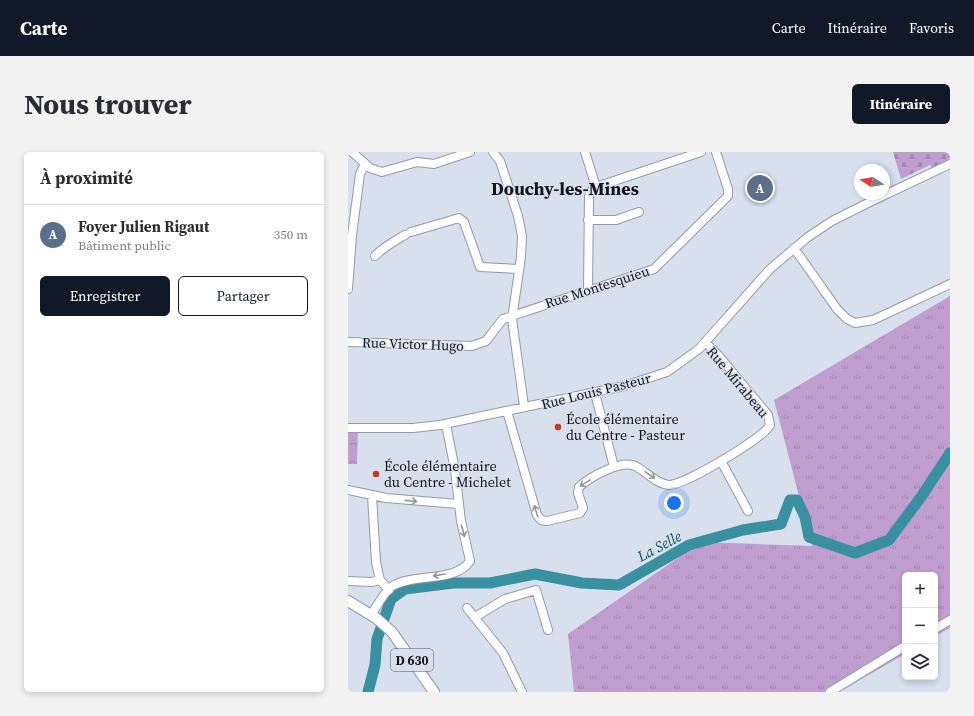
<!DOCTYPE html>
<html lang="fr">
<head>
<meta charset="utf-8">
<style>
	:root { --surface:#fff; --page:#f2f2f3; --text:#2b2b33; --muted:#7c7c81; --line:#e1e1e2; --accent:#111827 }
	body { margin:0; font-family:"Source Serif 4",serif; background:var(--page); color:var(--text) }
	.controls { position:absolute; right:12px; bottom:12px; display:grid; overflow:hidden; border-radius:6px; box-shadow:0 2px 6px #0003 }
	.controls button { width:36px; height:36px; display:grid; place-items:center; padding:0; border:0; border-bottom:1px solid var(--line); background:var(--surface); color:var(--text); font:20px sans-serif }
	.compass { position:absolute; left:506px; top:12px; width:36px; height:36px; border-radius:50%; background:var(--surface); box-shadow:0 2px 6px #0003; rotate:281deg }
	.you { position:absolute; left:326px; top:351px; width:14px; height:14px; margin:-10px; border:3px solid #fff; border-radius:50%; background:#1a73e8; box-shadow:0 0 0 6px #1a73e833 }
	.badge { display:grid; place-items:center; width:26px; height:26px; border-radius:50%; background:var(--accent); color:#fff; font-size:13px; font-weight:700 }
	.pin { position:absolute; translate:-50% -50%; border:2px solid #fff; box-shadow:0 1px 4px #0006 }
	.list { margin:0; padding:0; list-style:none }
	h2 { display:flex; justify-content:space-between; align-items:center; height:52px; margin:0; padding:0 16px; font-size:17px }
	h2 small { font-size:13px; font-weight:400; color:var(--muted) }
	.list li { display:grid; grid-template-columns:26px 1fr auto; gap:12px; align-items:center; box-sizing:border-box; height:60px; padding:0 16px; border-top:1px solid var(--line) }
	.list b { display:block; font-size:15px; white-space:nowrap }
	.list p { margin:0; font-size:13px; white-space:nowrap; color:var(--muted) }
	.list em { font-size:13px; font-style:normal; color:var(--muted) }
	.actions { display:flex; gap:8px; padding:12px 16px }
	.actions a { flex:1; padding:9px 0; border:1px solid var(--accent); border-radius:6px; text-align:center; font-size:14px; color:var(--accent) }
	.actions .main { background:var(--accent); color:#fff }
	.icon { flex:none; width:22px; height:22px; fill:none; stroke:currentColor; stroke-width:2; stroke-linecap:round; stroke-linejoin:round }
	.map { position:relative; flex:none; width:602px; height:540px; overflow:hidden; border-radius:6px }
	header { display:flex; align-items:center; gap:24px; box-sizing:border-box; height:56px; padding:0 20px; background:var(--accent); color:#fff }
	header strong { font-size:19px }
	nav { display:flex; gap:22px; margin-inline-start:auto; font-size:14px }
	.intro { display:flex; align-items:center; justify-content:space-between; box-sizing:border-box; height:96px; padding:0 24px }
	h1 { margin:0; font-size:28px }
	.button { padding:10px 18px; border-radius:6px; background:var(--accent); color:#fff; font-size:14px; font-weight:700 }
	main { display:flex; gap:24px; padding:0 24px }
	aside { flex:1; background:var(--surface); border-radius:6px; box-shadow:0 2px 6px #0003 }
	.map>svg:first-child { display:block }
</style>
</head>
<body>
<header>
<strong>Carte</strong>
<nav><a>Carte</a><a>Itinéraire</a><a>Favoris</a></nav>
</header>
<div class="intro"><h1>Nous trouver</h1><a class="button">Itinéraire</a></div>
<main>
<aside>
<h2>À proximité<small></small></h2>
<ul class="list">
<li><span class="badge" style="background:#5c6f8a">A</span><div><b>Foyer Julien Rigaut</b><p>Bâtiment public</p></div><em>350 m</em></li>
</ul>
<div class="actions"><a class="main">Enregistrer</a><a>Partager</a></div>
</aside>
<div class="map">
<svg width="602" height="540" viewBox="0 0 602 540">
	<defs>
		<pattern id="grass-tufts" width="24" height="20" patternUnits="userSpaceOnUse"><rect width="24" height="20" fill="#c09ecf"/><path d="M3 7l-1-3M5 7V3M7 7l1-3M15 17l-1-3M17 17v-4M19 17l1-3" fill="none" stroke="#a487b1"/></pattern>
		<pattern id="forest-crowns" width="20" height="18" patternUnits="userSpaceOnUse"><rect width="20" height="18" fill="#c09ecf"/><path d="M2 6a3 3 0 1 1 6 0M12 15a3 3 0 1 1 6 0" fill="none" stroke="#a487b1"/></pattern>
		<pattern id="cemetery-stones" width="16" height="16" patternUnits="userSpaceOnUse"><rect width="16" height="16" fill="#c09ecf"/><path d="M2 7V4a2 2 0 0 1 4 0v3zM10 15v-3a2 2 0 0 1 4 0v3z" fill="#a487b1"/></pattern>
	</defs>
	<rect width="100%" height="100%" fill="#d8dfed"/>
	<path fill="url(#grass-tufts)" d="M602 144V476L587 484V423H557V502L491 540H226L220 482 353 390 464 394 426 248Z"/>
	<path fill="url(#forest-crowns)" d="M0 277H10L9 312H0Z"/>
	<path fill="url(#cemetery-stones)" d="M545 0H602V6L584 16 582 13 553 27Z"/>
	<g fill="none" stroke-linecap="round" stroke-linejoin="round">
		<path stroke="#3890a0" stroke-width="11" d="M20 540 27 513 29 487 43 447 57 437 105 431H142L187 422 234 431 271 433 341 393 395 378 433 372 442 348H449L457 365 461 385 507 401 541 388 573 345 602 301"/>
		<defs>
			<path id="minor" d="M4 0 22 16 34 20 69 10 86 12 122 0
				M145 0 152 9 170 64 174 84 173 105 164 167 176 254
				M237 0 248 35
				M240 68H268L291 60
				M63 80 111 66 116 70 132 115 171 117
				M446 96 489 157 499 167 507 171 525 168 602 132
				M27 104C34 96 47 89 57 83
				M0 137 4 83 12 22 17 12
				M240 138 241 45 242 40 248 35 353 0
				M0 190 124 194 138 189 155 167 306 117 380 44V37L368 0
				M247 241 266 315
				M159 259 189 363 193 368 199 369 232 361 235 356 230 341 231 335C242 325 275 306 289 315 298 320 309 332 321 333 335 334 416 286 422 273L420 263 370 203 357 190
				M0 276H65L92 273 276 234 319 220 351 197 422 117 460 85 484 69 524 49 602 12
				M373 309 400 359
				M0 338 38 346 110 352
				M24 344 28 410 32 428 41 438
				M0 429 24 430 32 428
				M119 456 155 501 174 540
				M23 463C29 454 35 442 43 435 63 421 108 431 122 409L113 369 107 318 98 272
				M127 465 157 447 188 438 200 478
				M587 477 602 468
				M482 540 557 494"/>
			<path id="major" d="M0 449 28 466 44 480 86 540"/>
		</defs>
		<use href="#minor" stroke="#939aa7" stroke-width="10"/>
		<use href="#major" stroke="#939aa7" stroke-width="12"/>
		<use href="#minor" stroke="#fff" stroke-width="8"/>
		<use href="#major" stroke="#fff" stroke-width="10"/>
	</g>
	<defs><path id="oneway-shaft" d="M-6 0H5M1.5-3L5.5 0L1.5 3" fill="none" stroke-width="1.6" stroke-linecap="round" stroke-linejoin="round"/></defs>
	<g stroke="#959698">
		<use href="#oneway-shaft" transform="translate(302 323) rotate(34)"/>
		<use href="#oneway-shaft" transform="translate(237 331) rotate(149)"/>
		<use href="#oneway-shaft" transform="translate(63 349) rotate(6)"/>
		<use href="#oneway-shaft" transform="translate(188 359) rotate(-108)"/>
		<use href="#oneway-shaft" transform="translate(115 379) rotate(75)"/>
		<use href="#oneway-shaft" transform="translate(91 423) rotate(170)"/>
	</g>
	<g fill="#c73c21" stroke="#d8dfed" stroke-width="1.5">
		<circle cx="210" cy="275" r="4"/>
		<circle cx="28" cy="322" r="4"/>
	</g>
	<g text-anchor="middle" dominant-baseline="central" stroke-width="3" stroke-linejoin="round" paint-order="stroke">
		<rect fill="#d8dfed" stroke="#4e5259" stroke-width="1" x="43" y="497" width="42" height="22" rx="3"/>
		<g font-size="13" font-weight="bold" fill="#13151a">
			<text x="64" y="508">D 630</text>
		</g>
		<g font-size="14" fill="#13151a" stroke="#d8dfed">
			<text transform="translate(249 135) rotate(-18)">Rue Montesquieu</text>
			<text transform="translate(65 192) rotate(2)">Rue Victor Hugo</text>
			<text transform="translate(390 230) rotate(50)">Rue Mirabeau</text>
			<text transform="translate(248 239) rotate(-14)">Rue Louis Pasteur</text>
		</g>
		<g font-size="14" fill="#13151a" stroke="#d8dfed" text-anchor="start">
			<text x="218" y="267">École élémentaire<tspan x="218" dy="16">du Centre - Pasteur</tspan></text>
			<text x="36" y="314">École élémentaire<tspan x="36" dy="16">du Centre - Michelet</tspan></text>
		</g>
		<g font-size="15" font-style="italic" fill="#0a5662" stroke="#d8dfed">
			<text transform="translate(311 394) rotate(-28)">La Selle</text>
		</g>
		<g font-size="18" font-weight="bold" fill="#13151a" stroke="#d8dfed">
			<text x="217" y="36">Douchy-les-Mines</text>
		</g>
	</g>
</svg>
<div class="controls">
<button>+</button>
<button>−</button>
<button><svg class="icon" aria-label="layers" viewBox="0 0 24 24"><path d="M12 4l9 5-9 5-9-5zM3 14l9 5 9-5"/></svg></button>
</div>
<svg class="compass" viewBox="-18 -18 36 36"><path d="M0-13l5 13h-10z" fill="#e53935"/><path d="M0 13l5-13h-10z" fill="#7c7c81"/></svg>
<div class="you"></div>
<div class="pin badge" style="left:412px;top:36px;background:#5c6f8a">A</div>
</div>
</main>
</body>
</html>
